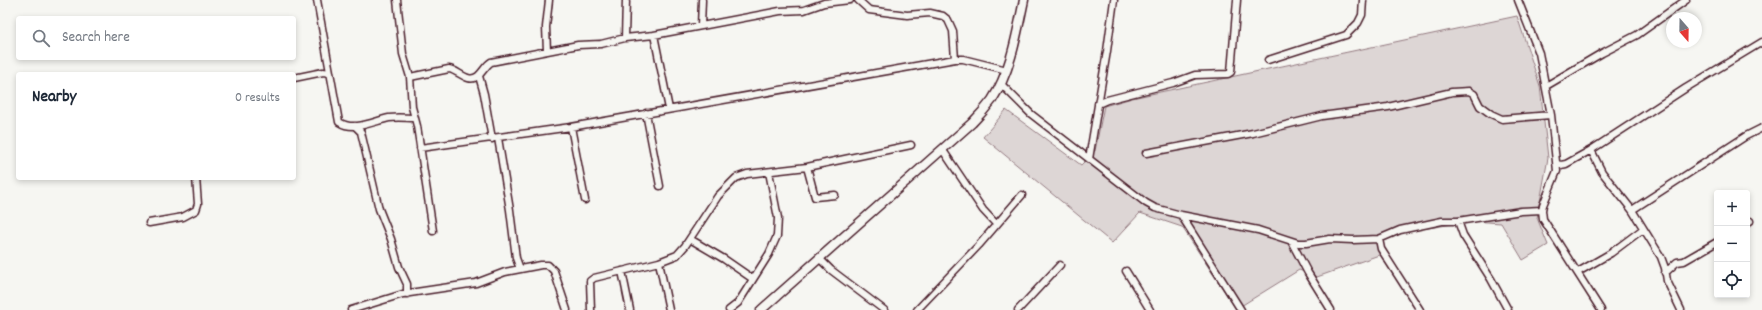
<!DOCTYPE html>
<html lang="en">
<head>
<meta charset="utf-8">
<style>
	:root { --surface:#fff; --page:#f6f6f7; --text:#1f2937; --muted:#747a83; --line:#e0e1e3 }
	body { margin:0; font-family:Dekko,sans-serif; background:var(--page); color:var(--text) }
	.controls { position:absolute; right:12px; bottom:12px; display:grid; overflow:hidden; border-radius:4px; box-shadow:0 2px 6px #0003 }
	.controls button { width:36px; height:36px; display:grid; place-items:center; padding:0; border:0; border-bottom:1px solid var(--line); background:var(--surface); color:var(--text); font:20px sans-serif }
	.compass { position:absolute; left:1666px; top:12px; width:36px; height:36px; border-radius:50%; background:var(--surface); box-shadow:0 2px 6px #0003; rotate:160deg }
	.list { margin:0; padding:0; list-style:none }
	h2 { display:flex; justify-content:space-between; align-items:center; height:52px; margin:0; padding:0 16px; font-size:17px }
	h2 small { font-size:13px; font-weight:400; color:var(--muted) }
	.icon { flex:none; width:22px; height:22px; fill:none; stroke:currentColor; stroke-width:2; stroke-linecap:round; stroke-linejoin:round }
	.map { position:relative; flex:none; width:1762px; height:310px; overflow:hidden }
	.search { position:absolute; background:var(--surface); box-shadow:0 2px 6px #0003; left:16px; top:16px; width:280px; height:44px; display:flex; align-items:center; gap:10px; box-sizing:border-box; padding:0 14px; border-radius:4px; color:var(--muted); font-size:15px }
	.panel { position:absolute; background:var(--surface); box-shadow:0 2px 6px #0003; left:16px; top:72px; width:280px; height:108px; border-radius:4px }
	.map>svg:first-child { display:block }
</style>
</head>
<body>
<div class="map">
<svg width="1762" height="310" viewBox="0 0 1762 310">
	<rect width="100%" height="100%" fill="#f6f6f2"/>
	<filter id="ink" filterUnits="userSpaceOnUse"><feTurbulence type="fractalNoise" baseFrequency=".025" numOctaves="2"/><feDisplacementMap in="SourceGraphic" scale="8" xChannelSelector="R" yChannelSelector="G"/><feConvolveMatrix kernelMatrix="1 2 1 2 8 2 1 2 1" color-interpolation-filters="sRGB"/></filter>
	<g filter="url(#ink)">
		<path fill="#ddd6d5" stroke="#947a80" d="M1517 16 1540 86 1548 158 1537 218 1548 245 1523 260 1501 223 1473 221 1383 235 1379 255 1317 277 1299 270 1236 309 1182 227 1140 213 1112 243 983 137 1006 110 1081 165 1095 151 1104 106 1132 98Z"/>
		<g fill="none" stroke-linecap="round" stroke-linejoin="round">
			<defs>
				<path id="street" d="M317 0 339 122C354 132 374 121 389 118 398 117 407 118 415 118
					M397 0 403 54 410 77 412 107 417 126 433 231
					M858 0 869 10 907 15 930 13 943 16 948 20 953 31 955 59
					M1518 0 1539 53 1551 115 1557 171 1543 205 1542 210 1543 219 1601 310
					M701 26 702 0
					M654 35 669 109
					M625 38 626 0
					M547 51 546 27 549 0
					M1268 60 1346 35 1358 23 1362 15 1363 0
					M479 76 484 94 492 139
					M410 77 449 69C458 70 468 84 478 76 483 72 485 66 491 62L578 45 601 44 625 38 654 35 780 11 804 10 824 3 850 0
					M294 78 323 72 330 73
					M1001 84 1031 114 1146 203 1155 208 1181 215 1258 230 1298 243H1306L1330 239 1353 240 1379 239 1400 230 1442 221H1458L1521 211 1542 210
					M1546 86 1602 53 1637 35 1686 0
					M1098 104 1107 100 1173 83 1195 75 1228 74 1231 72 1237 0
					M646 113 660 186
					M355 126 361 132 379 209 391 239 399 267 407 284V294
					M571 127 585 200
					M498 138 510 210 516 258 520 269
					M420 148 571 127 955 59H963L1007 70
					M942 149 983 210 996 224
					M1591 150 1602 172 1632 210 1661 257 1665 268 1667 281 1681 310
					M1146 153 1253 133 1322 116 1388 107 1452 92 1469 91 1474 94 1480 106 1491 114 1502 119 1551 115
					M1089 159 1107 51 1114 0
					M1557 164 1561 165 1566 164 1591 150 1686 88 1762 42
					M807 167 815 197 835 195
					M1632 210 1746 136 1762 128
					M1181 215 1241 310
					M1458 221 1463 235 1491 279 1508 310
					M149 223 183 217 196 210 198 204 196 178
					M1747 223 1750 221
					M690 239 724 259 753 279
					M1379 239 1381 249 1420 310
					M1291 241 1308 273 1331 310
					M819 258 831 270 884 310
					M659 262 669 310
					M622 271 630 310
					M1126 271 1150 310
					M1578 272 1611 253 1643 229
					M1665 273 1677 262 1684 261 1717 242
					M351 310 403 294 476 283 505 272 541 265H548L554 271 567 310
					M591 310 590 281 594 278 659 262 677 255 685 246 718 196 736 178 747 174 807 167 911 145
					M729 310 738 303 769 254 777 236 778 218 769 172
					M917 310 979 245 1022 195
					M1018 310 1060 265"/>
				<path id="secondary" d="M761 310 972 123C979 116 986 108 992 100 1011 71 1017 33 1024 0"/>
			</defs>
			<use href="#street" stroke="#4a1f2b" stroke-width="9"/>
			<use href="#secondary" stroke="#4a1f2b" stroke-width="11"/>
			<use href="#street" stroke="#f6f6f2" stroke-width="6"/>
			<use href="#secondary" stroke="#f6f6f2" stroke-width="8"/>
		</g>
	</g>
</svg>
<div class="controls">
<button>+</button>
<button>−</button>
<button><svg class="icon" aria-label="locate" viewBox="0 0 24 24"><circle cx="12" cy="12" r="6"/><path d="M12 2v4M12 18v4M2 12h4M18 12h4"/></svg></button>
</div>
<svg class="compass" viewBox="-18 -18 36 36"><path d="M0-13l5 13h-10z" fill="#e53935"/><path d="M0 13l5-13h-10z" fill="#747a83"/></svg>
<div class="search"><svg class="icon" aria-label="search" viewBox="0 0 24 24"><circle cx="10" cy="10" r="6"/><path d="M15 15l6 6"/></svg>Search here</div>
<section class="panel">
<h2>Nearby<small>0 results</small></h2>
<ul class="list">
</ul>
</section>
</div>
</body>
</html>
